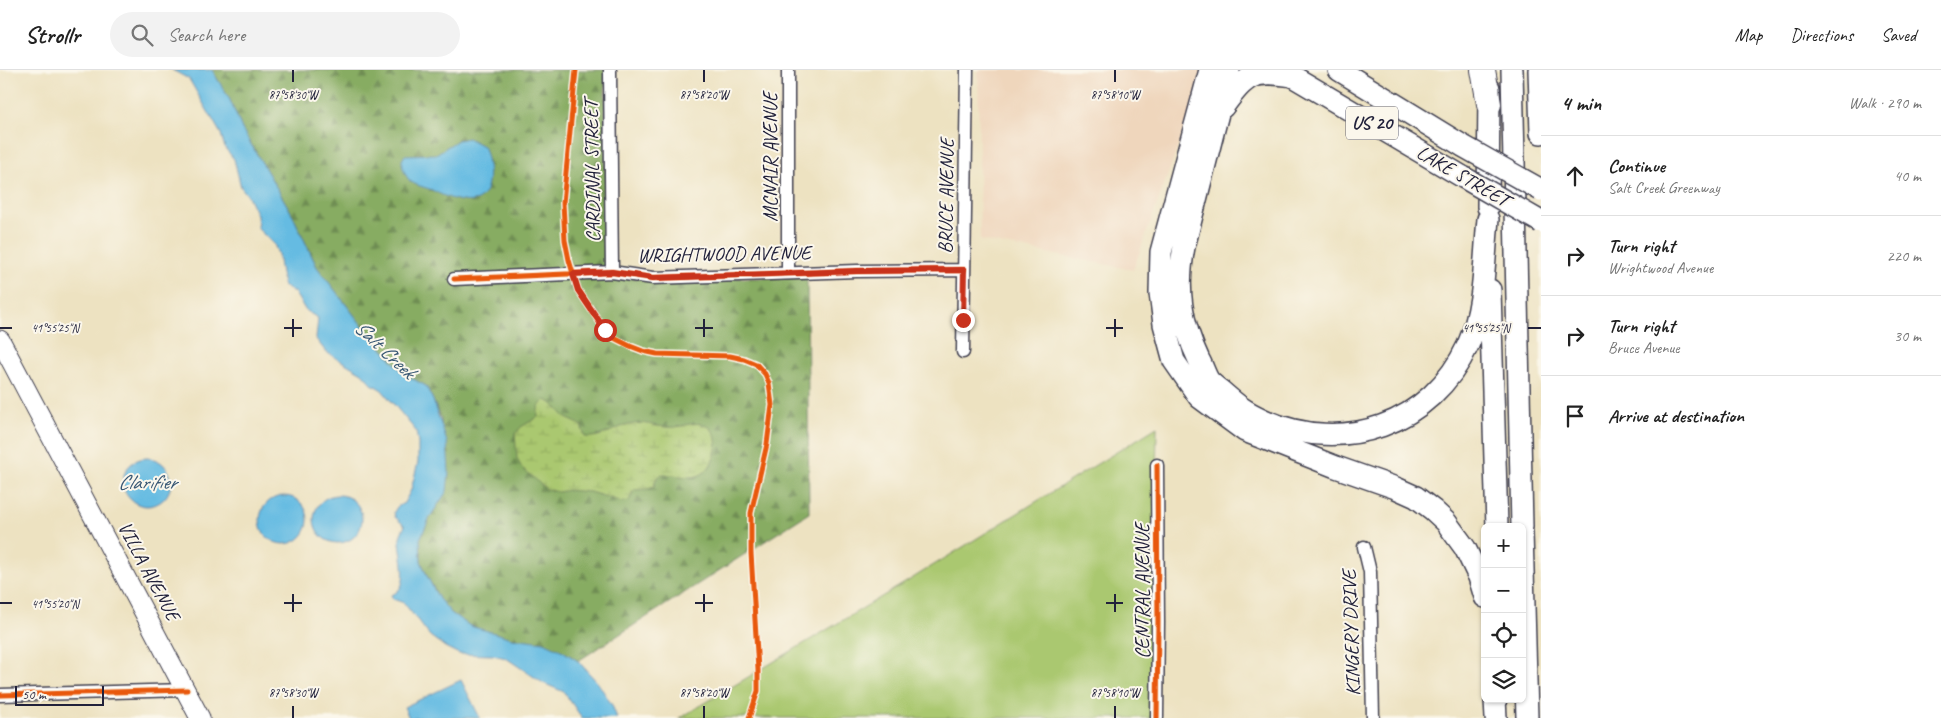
<!DOCTYPE html>
<html lang="en">
<head>
<meta charset="utf-8">
<style>
	:root { --surface:#fff; --page:#f2f2f2; --text:#222; --muted:#767676; --line:#e0e0e0 }
	body { margin:0; font-family:Caveat,sans-serif; background:var(--page); color:var(--text) }
	.controls { position:absolute; right:15px; bottom:15px; display:grid; overflow:hidden; border-radius:8px; box-shadow:0 1px 4px #0004 }
	.controls button { width:45px; height:45px; display:grid; place-items:center; padding:0; border:0; border-bottom:1px solid var(--line); background:var(--surface); color:var(--text); font:25px sans-serif }
	.scale { position:absolute; left:15px; bottom:12px; width:89px; box-sizing:border-box; padding-left:5px; border:2px solid #22223b; border-top:0; font-size:14px; line-height:18px; white-space:nowrap; color:#22223b; -webkit-text-stroke:4px #fbf7ec; paint-order:stroke }
	.stop { position:absolute; width:15px; height:15px; margin:-11px; border:4px solid #c8321e; border-radius:50%; background:#fff }
	.stop.end { background:#c8321e; border-color:#fff; box-shadow:0 1px 5px #0008 }
	.list { margin:0; padding:0; list-style:none }
	h2 { display:flex; justify-content:space-between; align-items:center; height:65px; margin:0; padding:0 20px; font-size:21px }
	h2 small { font-size:16px; font-weight:400; color:var(--muted) }
	.list li { display:grid; grid-template-columns:32px 1fr auto; gap:15px; align-items:center; box-sizing:border-box; height:80px; padding:0 20px; border-top:1px solid var(--line) }
	.list b { display:block; font-size:19px; white-space:nowrap }
	.list p { margin:0; font-size:16px; white-space:nowrap; color:var(--muted) }
	.list em { font-size:16px; font-style:normal; color:var(--muted) }
	.icon { flex:none; width:28px; height:28px; fill:none; stroke:currentColor; stroke-width:2; stroke-linecap:round; stroke-linejoin:round }
	.map { position:relative; flex:none; width:1541px; height:648px; overflow:hidden }
	header { display:flex; align-items:center; gap:30px; box-sizing:border-box; height:70px; padding:0 25px; background:var(--surface); border-bottom:1px solid var(--line) }
	header strong { font-size:24px }
	nav { display:flex; gap:28px; margin-inline-start:auto; font-size:18px }
	.search { width:350px; height:45px; background:var(--page); display:flex; align-items:center; gap:12px; box-sizing:border-box; padding:0 18px; border-radius:28px; color:var(--muted); font-size:19px }
	main { display:flex }
	aside { flex:1; background:var(--surface) }
	.map>svg:first-child { display:block }
</style>
</head>
<body>
<header>
<strong>Strollr</strong>
<div class="search"><svg class="icon" aria-label="search" viewBox="0 0 24 24"><circle cx="10" cy="10" r="6"/><path d="M15 15l6 6"/></svg>Search here</div>
<nav><a>Map</a><a>Directions</a><a>Saved</a></nav>
</header>
<main>
<div class="map">
<svg width="1541" height="648" viewBox="0 0 1541 648">
	<defs>
		<pattern id="forest-firs" width="22" height="20" patternUnits="userSpaceOnUse" patternTransform="scale(1.25)"><rect width="22" height="20" fill="#87ac62"/><path d="M5 1l3.5 6h-7zM16 11l3.5 6h-7z" fill="#6e8c52"/></pattern>
		<pattern id="wetland-marsh" width="20" height="14" patternUnits="userSpaceOnUse" patternTransform="scale(1.25)"><rect width="20" height="14" fill="#aac86f"/><path d="M1 5h8M5 5V1M11 12h8M15 12V8" fill="none" stroke="#92ac61"/></pattern>
	</defs>
	<rect width="100%" height="100%" fill="#fbf7ec"/>
	<filter id="ink" filterUnits="userSpaceOnUse"><feTurbulence type="fractalNoise" baseFrequency=".02" numOctaves="2"/><feDisplacementMap in="SourceGraphic" scale="10" xChannelSelector="R" yChannelSelector="G"/><feConvolveMatrix kernelMatrix="1 2 1 2 8 2 1 2 1" color-interpolation-filters="sRGB"/></filter>
	<filter id="wash" filterUnits="userSpaceOnUse"><feTurbulence type="fractalNoise" baseFrequency=".0096" numOctaves="4" result="noise"/><feDisplacementMap in="SourceGraphic" scale="20" xChannelSelector="R" yChannelSelector="G"/><feGaussianBlur stdDeviation="1.12" result="paint"/><feColorMatrix in="noise" values="0 0 0 0 0 0 0 0 0 0 0 0 0 0 0 0 0 1.4 0 .05"/><feComposite in="paint" operator="in"/></filter>
	<g filter="url(#wash)">
		<rect width="100%" height="100%" fill="#ede2c1"/>
		<path fill="#efd6bc" d="M978 0H1206L1133 200 980 170Z"/>
		<path fill="url(#forest-firs)" stroke="#54674e" d="M212 0H605L607 186 621 208H807L809 443 578 591 563 581 488 562 470 556 451 543 439 529 427 506 421 491 420 469 430 447 447 421 441 349 433 330 426 316 404 304 361 254 317 197 291 142 242 59 230 30Z"/>
		<path fill="url(#wetland-marsh)" stroke="#667555" d="M545 330 552 333 566 348 581 355 585 367C602 369 616 356 633 354 647 351 661 359 675 357 684 356 695 351 705 355 725 362 716 398 700 405 689 410 674 404 662 404L656 409 654 416 649 419 634 420 629 431 622 432 590 422 568 420 558 422 546 419 522 398 517 389 515 364 521 357 538 347C537 339 539 335 545 330Z"/>
		<path fill="#aac86f" stroke="#667555" d="M1157 357 1152 648H680L908 511Z"/>
		<path fill="#65bbe2" stroke="#446e8e" d="M172 0H212L230 30 242 59 291 142 317 197 361 254 404 304 426 316 433 330 447 372 449 402 447 421 430 447 420 469 421 491 427 506 439 529 451 543 470 556 512 568 544 572 563 581 578 591 598 613 612 635 617 648H582L564 622 543 613 506 588 493 585 459 584 445 577 430 566 404 533 393 529 391 525C413 518 399 484 400 467 401 463 403 459 405 456L395 447 394 442 397 437 404 433 411 420 418 392V373L416 361 382 320 372 314 362 303 326 282 316 269 318 248 306 241 294 222 283 216 278 184 274 174 258 159 257 145 248 126 241 117 234 89 225 78 221 64 189 9Z
			M468 68 483 76C489 89 494 122 477 130 464 135 443 126 432 120 425 117 416 116 410 111 405 105 402 98 402 90L405 85 436 84 458 70Z
			M123 412a24 24 0 1 1 48 0a24 24 0 1 1-48 0Z
			M314 449a24 24 0 1 1 48 0a24 24 0 1 1-48 0Z
			M260 450a24 24 0 1 1 48 0a24 24 0 1 1-48 0Z
			M461 610 480 648H409L404 637Z"/>
	</g>
	<g filter="url(#ink)">
		<g fill="none" stroke-linecap="round" stroke-linejoin="round">
			<defs>
				<path id="minor" d="M610 0 612 202
					M788 203V0
					M454 209 612 202 653 208 857 201 964 200
					M963 282 967 0
					M1364 477 1370 502 1373 648
					M0 625 187 620
					M1157 648 1158 552 1157 395"/>
				<path id="secondary" d="M0 270 200 648"/>
				<path id="primary" d="M1282 0 1463 107
					M1339 0 1463 76"/>
				<path id="trunk" d="M1210 0 1161 182 1160 223 1164 254 1174 291 1199 327 1245 361 1336 397 1396 418 1416 427 1433 440 1446 452 1465 478 1479 507 1485 527
					M1229 0 1184 177C1176 219 1181 252 1199 290 1203 297 1205 305 1209 311 1212 314 1217 318 1221 321 1237 335 1244 341 1264 350 1344 385 1431 355 1468 275 1485 237 1484 190 1488 149
					M1512 0 1522 457
					M1539 0 1541 63
					M1223 37C1247 4 1253 0 1293 6
					M1488 137 1489 18
					M1490 220 1497 457
					M1522 462 1527 648
					M1495 629 1496 648"/>
				<path id="motorway" d="M1483 0 1489 34"/>
			</defs>
			<use href="#minor" stroke="#403f4f" stroke-width="15"/>
			<use href="#secondary" stroke="#403f4f" stroke-width="21"/>
			<use href="#primary" stroke="#403f4f" stroke-width="24"/>
			<use href="#trunk" stroke="#403f4f" stroke-width="24"/>
			<use href="#motorway" stroke="#403f4f" stroke-width="26"/>
			<use href="#minor" stroke="#fff" stroke-width="12"/>
			<use href="#secondary" stroke="#fff" stroke-width="19"/>
			<use href="#primary" stroke="#fff" stroke-width="21"/>
			<use href="#trunk" stroke="#fff" stroke-width="21"/>
			<use href="#motorway" stroke="#fff" stroke-width="24"/>
			<defs>
				<path id="primary-bridge" d="M1463 76 1541 120
					M1463 107 1541 152"/>
			</defs>
			<use href="#primary-bridge" stroke="#403f4f" stroke-width="24" stroke-linecap="butt"/>
			<use href="#primary-bridge" stroke="#fff" stroke-width="21"/>
			<defs>
				<path id="cycleway" d="M576 0 563 133 565 170 569 190 578 220 605 260 614 268 630 276 643 281 657 284 730 286 744 289 756 294 765 304 769 313 772 335 767 374 751 443V483L758 600V621L749 648
					M454 209 612 202 653 208 857 201 964 200
					M0 625 187 620
					M1157 648 1158 552 1157 395"/>
			</defs>
			<use href="#cycleway" stroke="#fbf7ec" stroke-width="8"/>
			<use href="#cycleway" stroke="#e8590c" stroke-width="5"/>
		</g>
	</g>
	<g fill="none" stroke-linecap="round" stroke-linejoin="round" filter="url(#ink)">
		<path stroke="#c8321e" stroke-width="6" d="M605 260 578 220 573 204 612 202 653 208 857 201 964 200 963 250"/>
	</g>
	<path fill="none" stroke="#22223b" stroke-width="2" d="M293 0V12M704 0V12M1115 0V12M293 249V267M704 249V267M1115 249V267M0 258H12M284 258H302M695 258H713M1106 258H1123M1528 258H1541M293 524V542M704 524V542M1115 524V542M0 533H12M284 533H302M695 533H713M1106 533H1123M293 636V648M704 636V648M1115 636V648"/>
	<g text-anchor="middle" dominant-baseline="central" stroke-width="4" stroke-linejoin="round" paint-order="stroke">
		<rect fill="#fbf7ec" stroke="#636270" stroke-width="1" x="1346" y="36.5" width="52" height="33" rx="4"/>
		<g font-size="19" font-weight="bold" fill="#22223b">
			<text x="1372" y="53">US 20</text>
		</g>
		<g font-size="20" fill="#22223b" stroke="#fbf7ec">
			<text transform="translate(770 87) rotate(-90)">MCNAIR AVENUE</text>
			<text transform="translate(592 101) rotate(-91)">CARDINAL STREET</text>
			<text transform="translate(1463 106) rotate(30)">LAKE STREET</text>
			<text transform="translate(946 126) rotate(-89)">BRUCE AVENUE</text>
			<text transform="translate(724 184) rotate(-1)">WRIGHTWOOD AVENUE</text>
			<text transform="translate(149 501) rotate(62)">VILLA AVENUE</text>
			<text transform="translate(1142 521) rotate(-90)">CENTRAL AVENUE</text>
			<text transform="translate(1351 563) rotate(-92)">KINGERY DRIVE</text>
		</g>
		<g font-size="21" font-style="italic" fill="#395875" stroke="#fbf7ec">
			<text transform="translate(385 279) rotate(43)">Salt Creek</text>
			<text x="147" y="412">Clarifier</text>
		</g>
	</g>
	<g font-size="12" text-anchor="middle" fill="#22223b" stroke="#fbf7ec" stroke-width="4" stroke-linejoin="round" paint-order="stroke">
		<text x="293" y="29">87°58'30"W</text>
		<text x="704" y="29">87°58'20"W</text>
		<text x="1115" y="29">87°58'10"W</text>
		<text x="55" y="262">41°55'25"N</text>
		<text x="1486" y="262">41°55'25"N</text>
		<text x="55" y="538">41°55'20"N</text>
		<text x="293" y="627">87°58'30"W</text>
		<text x="704" y="627">87°58'20"W</text>
		<text x="1115" y="627">87°58'10"W</text>
	</g>
</svg>
<div class="controls">
<button>+</button>
<button>−</button>
<button><svg class="icon" aria-label="locate" viewBox="0 0 24 24"><circle cx="12" cy="12" r="6"/><path d="M12 2v4M12 18v4M2 12h4M18 12h4"/></svg></button>
<button><svg class="icon" aria-label="layers" viewBox="0 0 24 24"><path d="M12 4l9 5-9 5-9-5zM3 14l9 5 9-5"/></svg></button>
</div>
<div class="scale">50 m</div>
<div class="stop" style="left:605px;top:260px"></div>
<div class="stop end" style="left:963px;top:250px"></div>
</div>
<aside>
<h2>4 min<small>Walk · 290 m</small></h2>
<ul class="list">
<li><svg class="icon" aria-label="ahead" viewBox="0 0 24 24"><path d="M12 20V5M6 11l6-6 6 6"/></svg><div><b>Continue</b><p>Salt Creek Greenway</p></div><em>40 m</em></li>
<li><svg class="icon" aria-label="right" viewBox="0 0 24 24"><path d="M7 20v-9h11M14 6l5 5-5 5"/></svg><div><b>Turn right</b><p>Wrightwood Avenue</p></div><em>220 m</em></li>
<li><svg class="icon" aria-label="right" viewBox="0 0 24 24"><path d="M7 20v-9h11M14 6l5 5-5 5"/></svg><div><b>Turn right</b><p>Bruce Avenue</p></div><em>30 m</em></li>
<li><svg class="icon" aria-label="arrive" viewBox="0 0 24 24"><path d="M6 21V4h12l-3 4 3 4H6"/></svg><div><b>Arrive at destination</b></div></li>
</ul>
</aside>
</main>
</body>
</html>
